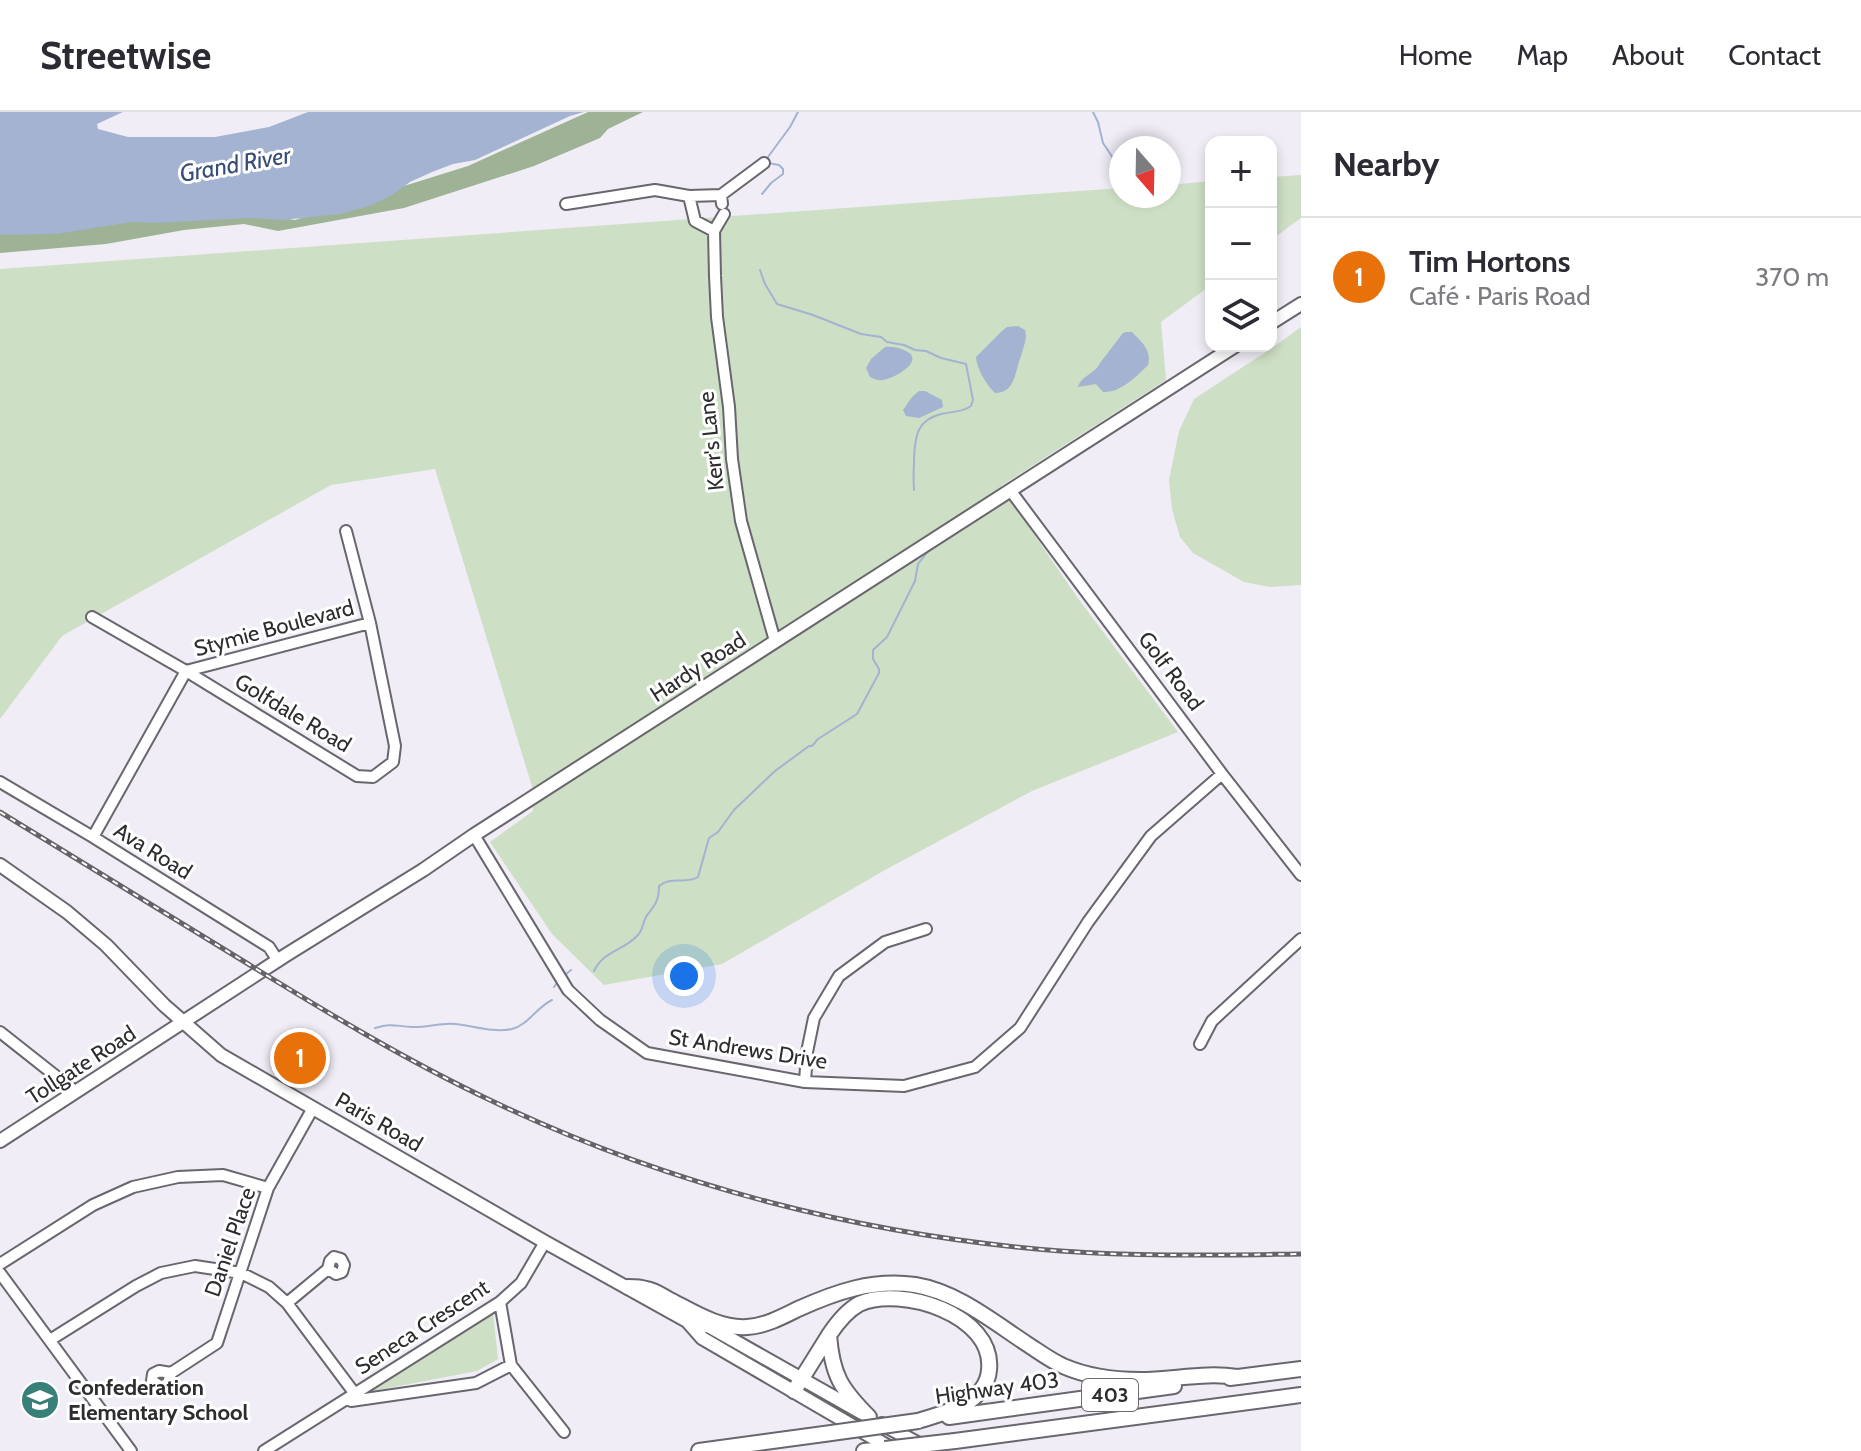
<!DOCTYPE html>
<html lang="en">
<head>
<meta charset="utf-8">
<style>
	:root { --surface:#fff; --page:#f2f2f3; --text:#2b2b33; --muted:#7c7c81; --line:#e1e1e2; --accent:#398079 }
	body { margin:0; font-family:Cabin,sans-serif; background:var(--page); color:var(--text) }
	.controls { position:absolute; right:24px; top:24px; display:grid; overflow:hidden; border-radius:16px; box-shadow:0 4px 12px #0003 }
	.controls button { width:72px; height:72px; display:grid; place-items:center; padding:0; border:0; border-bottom:2px solid var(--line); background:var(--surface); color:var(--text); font:40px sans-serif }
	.compass { position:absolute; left:1109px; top:24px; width:72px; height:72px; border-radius:50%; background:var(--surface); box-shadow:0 4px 12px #0003; rotate:160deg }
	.you { position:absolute; left:684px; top:864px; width:28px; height:28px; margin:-20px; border:6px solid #fff; border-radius:50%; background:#1a73e8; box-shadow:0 0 0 12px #1a73e833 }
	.badge { display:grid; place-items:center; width:52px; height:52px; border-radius:50%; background:var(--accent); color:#fff; font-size:26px; font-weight:700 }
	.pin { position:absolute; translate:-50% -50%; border:4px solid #fff; box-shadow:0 2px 8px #0006 }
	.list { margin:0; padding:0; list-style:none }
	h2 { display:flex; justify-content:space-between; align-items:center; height:104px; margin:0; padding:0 32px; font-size:34px }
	h2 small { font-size:26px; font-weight:400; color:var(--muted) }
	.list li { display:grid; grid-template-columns:52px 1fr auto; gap:24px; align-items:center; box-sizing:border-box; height:120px; padding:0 32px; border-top:2px solid var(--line) }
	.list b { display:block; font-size:30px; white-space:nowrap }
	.list p { margin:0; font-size:26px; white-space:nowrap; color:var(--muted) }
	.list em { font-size:26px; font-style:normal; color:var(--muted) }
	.icon { flex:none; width:44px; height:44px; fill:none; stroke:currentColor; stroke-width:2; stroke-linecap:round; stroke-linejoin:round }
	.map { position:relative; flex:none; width:1301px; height:1339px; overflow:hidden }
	header { display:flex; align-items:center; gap:48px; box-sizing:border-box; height:112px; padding:0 40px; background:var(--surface); border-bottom:2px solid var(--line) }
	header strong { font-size:38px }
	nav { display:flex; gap:44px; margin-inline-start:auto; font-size:28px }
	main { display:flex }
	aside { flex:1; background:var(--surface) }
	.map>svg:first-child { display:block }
</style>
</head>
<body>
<header>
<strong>Streetwise</strong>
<nav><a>Home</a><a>Map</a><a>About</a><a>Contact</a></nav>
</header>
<main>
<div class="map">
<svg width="1301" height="1339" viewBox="0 0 1301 1339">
	<rect width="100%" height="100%" fill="#f0edf6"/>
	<path fill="#cddfc4" d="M1301 63V106L1271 128V65Z
		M1211 69V173L1161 210 1166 268 1001 374 1077 485 1178 620 1032 679 885 758 722 852 604 873 552 822 490 730 533 699 531 683 534 681 435 357 331 373 62 524 0 607V157L1121 76V84H1169V73Z
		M1301 215V473L1270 475 1244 470 1193 441 1180 425 1172 397 1169 368 1179 319 1194 287 1272 236Z
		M493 1200 498 1247 477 1259 367 1280Z"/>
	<path fill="#9eb295" d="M588 0H643L608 17 600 26 534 54 404 96 278 119 244 112 184 118 106 132 0 141V117L203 103H262L295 108 468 54Z"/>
	<path fill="#a3b3d1" d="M0 0H123L97 12 98 17 128 25H215L269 15 308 0H584L570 4 475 48 453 52 432 60 410 70 392 83 372 93 340 102 283 108 248 106 156 111 132 110 56 122 0 123Z
		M1018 214 1025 218 1026 224C1025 232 1023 237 1021 244 1015 258 1016 281 995 281 986 272 977 258 976 245L1003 218 1007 215Z
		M1126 220H1132C1142 230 1152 239 1148 253 1136 265 1120 281 1103 280L1096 272 1078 275C1081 264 1096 261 1100 251L1123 221Z
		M885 235C894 234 904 237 911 242 912 245 913 247 912 249 910 257 891 267 883 268 878 269 875 267 870 265L866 256 871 247Z
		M919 279H925L942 288 943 295 919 306 906 304 903 298 912 285Z"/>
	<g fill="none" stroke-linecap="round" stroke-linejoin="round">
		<path stroke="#a3b3d1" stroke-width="2" d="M1093 0 1098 10 1103 31 1115 49
			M762 82 771 71 783 62V57L779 53 768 51V45L790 15 798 0
			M760 158 765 172 777 192 813 203 861 222 881 225 887 230 904 233 915 238 926 239 941 246 966 252 973 288 971 294C961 301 953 299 941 302 917 308 915 324 914 346 914 356 913 367 914 378
			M594 859C603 839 623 839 637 824 644 818 642 809 648 802 656 792 659 787 659 774 672 763 685 773 698 765L709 726 718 720 734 698 775 659 809 634H812L818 627 857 602 879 561V557L873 547V538L887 525 915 469 918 452 929 438
			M565 863 571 858
			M554 875 557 871
			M375 916C393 911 394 914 412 915 426 916 441 910 456 912 474 914 493 921 512 917 528 913 537 895 552 888"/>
		<defs>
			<path id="minor" d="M689 84 695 109 714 119
				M566 92 655 78 689 84 721 83
				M722 92 721 83 764 51
				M724 102 714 119 715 164 717 205 729 295 732 347 741 409 775 529
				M1010 378 1222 662 1301 763
				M92 505 186 559 357 664 373 665 393 650 395 634 370 511 346 419
				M0 670 93 725 269 835 278 849
				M474 723 568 878 600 908 647 941 805 970 904 974 975 955 1020 916 1088 810 1151 724 1222 662
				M93 725 186 559 370 511
				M0 920 76 980
				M1200 932 1212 909 1301 827
				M805 970 807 940 814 906 839 864 885 830 926 817
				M0 1152 93 1093 133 1075 178 1065 223 1063 268 1076
				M0 1161 131 1339
				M500 1190 511 1253 564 1320
				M287 1191 328 1157 330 1149 334 1145 341 1147 344 1153 342 1160 336 1162 328 1157
				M50 1228 136 1174 161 1161 195 1154 241 1161 269 1175 287 1191 355 1282
				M171 1261 159 1259 153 1262 152 1269 162 1275 168 1271 171 1261 217 1231 268 1076 313 996
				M351 1289 476 1271 511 1253
				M264 1339 500 1190 521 1171 545 1130"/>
			<path id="major" d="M1271 211 1301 192
				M0 753 67 800 106 833 164 893 221 943 545 1130 687 1209 710 1215 862 1301
				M0 1029 286 843 423 758 474 723 1235 234
				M687 1209 702 1226 894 1338
				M882 1312 932 1339"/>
			<path id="highway" d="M628 1175C634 1175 640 1175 646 1177 654 1178 661 1183 668 1187 692 1199 719 1217 747 1215 765 1214 782 1205 798 1197 836 1180 872 1167 915 1173 957 1180 992 1209 1027 1232 1038 1239 1050 1248 1063 1254 1086 1264 1115 1268 1140 1268 1173 1268 1205 1260 1237 1265
				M1230 1266 1301 1257
				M794 1279 829 1223
				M869 1305C841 1277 832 1263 829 1223 837 1211 846 1199 859 1192 901 1173 995 1203 989 1258 988 1273 977 1285 965 1292 951 1300 933 1304 918 1309
				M949 1305 1174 1274
				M955 1329 1301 1283
				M699 1339 824 1322
				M864 1339 885 1337"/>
		</defs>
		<use href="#minor" stroke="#69666e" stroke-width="14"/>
		<use href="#major" stroke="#69666e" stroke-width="16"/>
		<use href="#highway" stroke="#69666e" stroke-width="18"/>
		<use href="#minor" stroke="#fff" stroke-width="10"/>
		<use href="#major" stroke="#fff" stroke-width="12"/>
		<use href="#highway" stroke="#fff" stroke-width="14"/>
		<defs>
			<path id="rail" d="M0 700C80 749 160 798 240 847 323 898 405 948 492 989 670 1074 865 1124 1061 1139 1141 1145 1221 1143 1301 1142"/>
		</defs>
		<use href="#rail" stroke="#656368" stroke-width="5"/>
		<use href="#rail" stroke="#fff" stroke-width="2" stroke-dasharray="6" stroke-linecap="butt"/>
		<defs>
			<path id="highway-bridge" d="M824 1322 918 1309
				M885 1337 955 1329"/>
		</defs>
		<use href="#highway-bridge" stroke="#69666e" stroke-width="18" stroke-linecap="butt"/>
		<use href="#highway-bridge" stroke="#fff" stroke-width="14"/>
	</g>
	<defs>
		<symbol id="school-disc" viewBox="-11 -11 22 22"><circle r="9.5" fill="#398079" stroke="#fff"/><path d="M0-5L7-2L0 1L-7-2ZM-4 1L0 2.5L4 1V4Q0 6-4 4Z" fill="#fff"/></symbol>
	</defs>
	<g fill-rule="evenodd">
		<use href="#school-disc" x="18" y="1266" width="44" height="44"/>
	</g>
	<g text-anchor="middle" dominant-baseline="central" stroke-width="6" stroke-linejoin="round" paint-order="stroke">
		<rect fill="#fff" stroke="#6c6b6d" stroke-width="2" x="1082" y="1267" width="56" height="32" rx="6"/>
		<g font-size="20" font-weight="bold" fill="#2d2c2f">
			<text x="1110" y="1283">403</text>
		</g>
		<g font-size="22" fill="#2d2c2f" stroke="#fff">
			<text transform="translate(711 329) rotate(-96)">Kerr's Lane</text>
			<text transform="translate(274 516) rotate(-15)">Stymie Boulevard</text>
			<text transform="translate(698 555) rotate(-33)">Hardy Road</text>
			<text transform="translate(1171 559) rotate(53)">Golf Road</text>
			<text transform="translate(293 601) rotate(31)">Golfdale Road</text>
			<text transform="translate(153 739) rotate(32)">Ava Road</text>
			<text transform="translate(748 937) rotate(9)">St Andrews Drive</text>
			<text transform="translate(81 953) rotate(-33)">Tollgate Road</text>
			<text transform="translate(379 1010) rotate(30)">Paris Road</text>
			<text transform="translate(230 1130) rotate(-71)">Daniel Place</text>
			<text transform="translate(422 1215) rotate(-33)">Seneca Crescent</text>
			<text transform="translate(997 1276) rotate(-8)">Highway 403</text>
		</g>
		<g font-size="22" font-weight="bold" fill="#2d2c2f" stroke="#fff" text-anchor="start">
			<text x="68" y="1275">Confederation<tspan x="68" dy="25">Elementary School</tspan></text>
		</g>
		<g font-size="24" font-style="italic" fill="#374d78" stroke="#fff">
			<text transform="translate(235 52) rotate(-10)">Grand River</text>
		</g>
	</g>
</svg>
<div class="controls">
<button>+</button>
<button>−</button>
<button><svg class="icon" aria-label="layers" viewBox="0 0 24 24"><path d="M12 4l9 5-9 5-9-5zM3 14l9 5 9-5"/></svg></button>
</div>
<svg class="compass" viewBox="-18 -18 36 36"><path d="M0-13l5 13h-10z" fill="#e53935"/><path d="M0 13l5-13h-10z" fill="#7c7c81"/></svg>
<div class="you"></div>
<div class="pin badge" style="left:300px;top:946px;background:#e8710a">1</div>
</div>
<aside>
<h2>Nearby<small></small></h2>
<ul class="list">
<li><span class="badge" style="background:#e8710a">1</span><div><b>Tim Hortons</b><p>Café · Paris Road</p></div><em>370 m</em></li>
</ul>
</aside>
</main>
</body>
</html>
